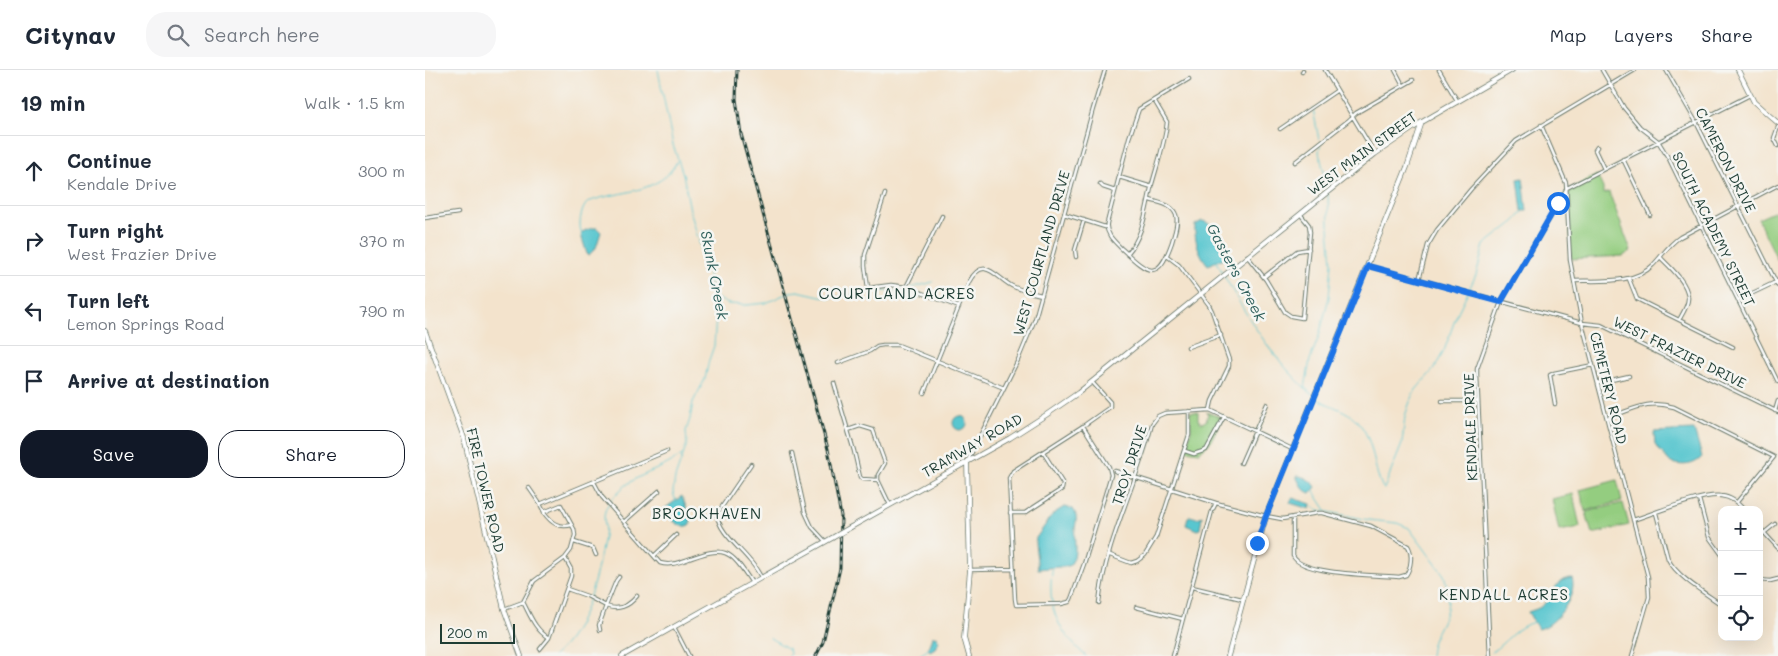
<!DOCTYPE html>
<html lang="en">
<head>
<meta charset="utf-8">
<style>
	:root { --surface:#fff; --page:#f6f6f7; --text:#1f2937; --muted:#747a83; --line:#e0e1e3; --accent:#111827 }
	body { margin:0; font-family:Mali,sans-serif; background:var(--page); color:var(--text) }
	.controls { position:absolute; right:15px; bottom:15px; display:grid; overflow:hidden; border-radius:10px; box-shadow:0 5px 20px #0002 }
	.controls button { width:45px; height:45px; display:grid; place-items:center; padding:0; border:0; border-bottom:1px solid var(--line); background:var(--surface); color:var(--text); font:25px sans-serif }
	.scale { position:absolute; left:15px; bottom:12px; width:75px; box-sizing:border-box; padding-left:5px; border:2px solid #1f3d34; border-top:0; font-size:14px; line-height:18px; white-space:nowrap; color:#1f3d34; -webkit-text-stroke:4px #f6f6f2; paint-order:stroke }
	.stop { position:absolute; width:15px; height:15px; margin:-11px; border:4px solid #1a73e8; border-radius:50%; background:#fff }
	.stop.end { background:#1a73e8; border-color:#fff; box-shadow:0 1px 5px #0008 }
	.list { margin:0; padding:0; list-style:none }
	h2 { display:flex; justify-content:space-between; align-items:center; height:65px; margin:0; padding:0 20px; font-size:21px }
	h2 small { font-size:16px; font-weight:400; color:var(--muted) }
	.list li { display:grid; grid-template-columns:32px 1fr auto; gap:15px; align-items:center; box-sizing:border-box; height:70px; padding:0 20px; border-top:1px solid var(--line) }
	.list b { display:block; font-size:19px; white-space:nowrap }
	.list p { margin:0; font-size:16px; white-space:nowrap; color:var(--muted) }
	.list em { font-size:16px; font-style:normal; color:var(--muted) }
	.actions { display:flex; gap:10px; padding:15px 20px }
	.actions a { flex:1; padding:11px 0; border:1px solid var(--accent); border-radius:20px; text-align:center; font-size:18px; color:var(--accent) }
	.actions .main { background:var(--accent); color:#fff }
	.icon { flex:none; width:28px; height:28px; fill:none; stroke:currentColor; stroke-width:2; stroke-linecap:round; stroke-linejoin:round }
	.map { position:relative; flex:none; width:1353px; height:586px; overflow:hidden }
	header { display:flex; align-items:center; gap:30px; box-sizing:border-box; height:70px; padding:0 25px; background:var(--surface); border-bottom:1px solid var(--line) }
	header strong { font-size:24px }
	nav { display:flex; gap:28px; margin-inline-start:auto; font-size:18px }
	.search { width:350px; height:45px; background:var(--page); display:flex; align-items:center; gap:12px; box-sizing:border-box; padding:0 18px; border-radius:20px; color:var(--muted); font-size:19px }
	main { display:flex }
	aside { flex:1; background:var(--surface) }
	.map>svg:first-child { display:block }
</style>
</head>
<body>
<header>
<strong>Citynav</strong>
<div class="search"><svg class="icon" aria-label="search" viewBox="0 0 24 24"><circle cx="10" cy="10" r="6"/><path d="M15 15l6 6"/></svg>Search here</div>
<nav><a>Map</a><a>Layers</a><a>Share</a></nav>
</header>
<main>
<aside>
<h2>19 min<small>Walk · 1.5 km</small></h2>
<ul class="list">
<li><svg class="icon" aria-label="ahead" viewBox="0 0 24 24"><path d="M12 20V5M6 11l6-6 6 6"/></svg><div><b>Continue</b><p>Kendale Drive</p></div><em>300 m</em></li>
<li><svg class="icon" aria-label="right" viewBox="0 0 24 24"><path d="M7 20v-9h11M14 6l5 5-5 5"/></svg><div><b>Turn right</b><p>West Frazier Drive</p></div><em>370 m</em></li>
<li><svg class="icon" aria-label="left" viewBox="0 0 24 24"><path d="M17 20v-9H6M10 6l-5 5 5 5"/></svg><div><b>Turn left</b><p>Lemon Springs Road</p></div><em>790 m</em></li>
<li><svg class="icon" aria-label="arrive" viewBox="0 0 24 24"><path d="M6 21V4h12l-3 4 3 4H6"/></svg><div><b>Arrive at destination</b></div></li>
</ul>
<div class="actions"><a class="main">Save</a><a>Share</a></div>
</aside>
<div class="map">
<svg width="1353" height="586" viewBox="0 0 1353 586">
	<rect width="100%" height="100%" fill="#f6f6f2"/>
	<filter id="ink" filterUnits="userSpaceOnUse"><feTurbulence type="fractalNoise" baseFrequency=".02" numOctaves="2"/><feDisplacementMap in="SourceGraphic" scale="10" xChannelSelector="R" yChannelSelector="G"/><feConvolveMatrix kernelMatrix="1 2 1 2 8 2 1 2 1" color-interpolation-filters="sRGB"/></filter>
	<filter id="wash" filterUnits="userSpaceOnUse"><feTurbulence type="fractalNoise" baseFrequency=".0096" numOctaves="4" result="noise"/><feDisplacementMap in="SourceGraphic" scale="20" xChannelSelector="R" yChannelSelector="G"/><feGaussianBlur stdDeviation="1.12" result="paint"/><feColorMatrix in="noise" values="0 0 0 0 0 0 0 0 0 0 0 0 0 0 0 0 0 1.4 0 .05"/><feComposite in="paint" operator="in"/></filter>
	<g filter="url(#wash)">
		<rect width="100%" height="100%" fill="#f3e3cc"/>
		<path fill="#94cd80" stroke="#5a855a" d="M1172 105 1178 118V124L1184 122 1206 181 1198 186 1146 189 1144 122 1145 119Z
			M1353 140V191L1333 149Z
			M765 342H773V350L777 353 781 351 783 344 781 342 798 348 784 374 774 382 761 380 766 360Z
			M1192 410 1197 431 1160 441 1155 420Z
			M1148 424 1155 457 1134 461 1127 429Z
			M1198 433 1204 455 1167 464 1161 442Z"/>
		<path fill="#59c6cf" stroke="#3c8282" d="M1098 108 1102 141H1097L1093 109Z
			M777 151C790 152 796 174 799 185V188L783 195C774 185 769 169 770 155Z
			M167 158H172L176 162 171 178 164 185 162 184 156 165 159 161Z
			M528 353a7 7 0 1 1 14 0a7 7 0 1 1-14 0Z
			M1269 360 1277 387C1269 396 1257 396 1246 393L1230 375 1229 362Z
			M872 406C879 406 887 411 891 417L886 423C879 422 875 415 872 408Z
			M257 426 266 451 265 455C255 460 244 448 239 439Z
			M867 428 886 434 885 439 865 433Z
			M639 437 648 439C653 446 651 451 650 459 648 472 654 485 644 496L613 499 610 473 611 468 628 444Z
			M765 446 772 448 777 446 775 459 772 460 761 455 763 447Z
			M1147 508C1153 525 1130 557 1113 559L1103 542C1108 540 1114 539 1118 535 1130 524 1129 509 1147 508Z
			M511 566 514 571 510 578 505 581 503 578 507 567Z"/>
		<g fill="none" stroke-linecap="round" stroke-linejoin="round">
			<path stroke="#59c6cf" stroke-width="1" d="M233 0 248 75 258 104 265 140 285 211 291 246 289 276 284 290 280 309 268 332 265 349 261 361 262 374 250 408 248 422 251 432
				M888 39 894 70
				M895 76 894 82 903 119
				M157 165C153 157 155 139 163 132 193 120 236 125 252 91
				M791 191C818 240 845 288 888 325
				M486 218 508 212
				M288 226 303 234 321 235 341 233 365 222 373 221 404 228 454 221H477L482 219
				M880 318 885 290 894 266 904 227 907 193 904 157 903 123
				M891 327C902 336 917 338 928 347 951 367 946 396 958 418
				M887 419 901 440
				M959 419 977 374 980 346 988 323 1009 299 1019 281 1032 244 1051 205 1059 175 1090 151 1098 142
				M886 436 894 440 944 450 972 453 984 458 1019 505C1023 518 1025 533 1020 545 1013 562 1007 566 1005 586
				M628 496C621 535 631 560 661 586
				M345 568 364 579 365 583 364 586
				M1067 582C1081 572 1092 556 1109 552
				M128 586C161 561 172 504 179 466 182 452 175 446 184 433 206 402 230 405 257 385
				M493 586 504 579"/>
		</g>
	</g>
	<g filter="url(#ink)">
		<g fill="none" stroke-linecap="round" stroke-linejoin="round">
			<defs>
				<path id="street" d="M900 0 950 84
					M970 0 978 15
					M1014 0 1033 32
					M1177 0 1199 38 1215 57 1233 71 1244 89 1353 312
					M1241 0 1271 52 1353 216
					M877 2 878 0
					M1116 55 1141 113 1145 190 1157 253 1223 507 1224 527 1207 586
					M1353 57 1349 68 1353 76
					M855 59 911 21
					M1172 77 1170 80 1179 99
					M1198 89 1225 145
					M870 92 924 50 931 43 988 10
					M694 107 727 117
					M675 114 678 117 690 121
					M460 124 440 185V196L443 218 466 215 481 217 534 237
					M725 130C734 133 747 134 751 145 754 153 749 164 747 172 733 212 724 204 697 179 690 172 680 164 682 153L704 68 714 39 764 9
					M639 144 680 157
					M0 148 33 143
					M702 184C719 165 721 138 727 114 732 96 738 78 741 60L742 52 729 30
					M742 186 754 195 784 235 787 241 804 290V296L787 331 785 340
					M822 186 841 210 860 242 866 246 877 248 885 162 884 155 876 145
					M651 187 650 180 659 150
					M1235 187C1245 197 1262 212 1263 227 1264 234 1258 243 1254 250
					M943 196 1157 253 1176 255 1353 342
					M839 207 872 181 884 179
					M1204 209 1212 229 1308 277
					M994 210 1003 175 1012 160 1046 119 1091 71 1210 0
					M1149 211C1174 210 1209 215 1228 195 1237 186 1243 175 1255 167L1353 115
					M481 217 517 146
					M1313 230 1353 211
					M763 277 796 265
					M413 293 445 281 452 276 458 275H473L579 318
					M409 313 429 381 435 407 437 409 453 410
					M1173 313 1204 306
					M499 323 544 212C560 183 572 210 589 217 598 221 608 223 617 225
					M1017 331H1053
					M1130 334 1125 305 1129 303 1168 295
					M1350 341 1353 331
					M1182 348C1208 340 1221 329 1249 337L1349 387 1312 432
					M658 356 684 397 686 405 659 494 646 529 644 532 636 534 591 535 590 529 584 408 588 401 658 356 685 337V332L667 312
					M423 360 435 356 448 360 460 393 453 405V410L465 435
					M760 381 769 384 781 380 799 347
					M367 383 380 442 387 457 400 471
					M542 392 593 290 610 249 668 39 680 0
					M816 393 842 334
					M326 394 292 444C293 461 315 478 325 491 330 496 333 502 336 507
					M690 401 791 433 841 446 857 449 893 443H897L946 456 983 476C988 484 986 498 981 505L974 507C953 505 876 505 868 486V447
					M169 412 177 427 235 493C244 496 252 493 261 490 300 475 305 479 327 513
					M104 418 115 434 242 381
					M1274 429 1284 467 1297 485
					M119 443C127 454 134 458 147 455
					M585 443H600L637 419 638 414 618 382
					M1231 443 1243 489C1252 507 1280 523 1297 535
					M1208 450C1227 444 1278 423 1296 426 1306 427 1312 432 1319 440
					M200 451 234 421
					M1334 457 1353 478
					M1339 463 1350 454
					M149 472 168 478 171 485
					M685 485 706 493 712 491 720 485 731 467 764 365V341
					M229 486 251 465
					M545 500 589 499
					M1334 510 1345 511 1353 509
					M767 517 817 529
					M142 519 162 526 181 536 191 511 194 507
					M98 532C105 545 110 560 124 568L115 579
					M674 533C680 472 712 414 727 354L733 346 740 343 785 340 867 379
					M711 537 758 549
					M79 539 98 532 109 511 140 488 146 480 150 465 149 459 136 435 119 442 115 434
					M249 557 264 586
					M175 560 174 555 181 536C193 541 204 536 212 526
					M124 568 146 506V499L140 488
					M748 586 787 441 791 433
					M1065 586 1052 305V299L1076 232 1142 118 1325 25"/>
				<path id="secondary" d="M1313 0 1329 32 1353 53
					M0 261 39 368 79 539 96 586
					M542 392 545 500 539 568 544 586
					M426 457 585 368 621 345 653 323 725 265 950 84 997 52 1087 0
					M197 586 407 468
					M803 586 841 446 982 97 997 52"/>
			</defs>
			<use href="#street" stroke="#697769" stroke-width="4.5"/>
			<use href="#secondary" stroke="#697769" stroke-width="5.5"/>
			<use href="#street" stroke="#fff" stroke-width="2.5"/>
			<use href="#secondary" stroke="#fff" stroke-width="4"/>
			<defs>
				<path id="rail" d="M312 0 311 29 316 64 403 379 416 446 415 498 398 572 391 586"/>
			</defs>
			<use href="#rail" stroke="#1f3d34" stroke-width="3"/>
			<use href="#rail" stroke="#f6f6f2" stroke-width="1" stroke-dasharray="4" stroke-linecap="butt"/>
			<defs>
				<path id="secondary-bridge" d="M407 468 426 457"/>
			</defs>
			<use href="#secondary-bridge" stroke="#697769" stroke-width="5.5" stroke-linecap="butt"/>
			<use href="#secondary-bridge" stroke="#fff" stroke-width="4"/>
		</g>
	</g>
	<g fill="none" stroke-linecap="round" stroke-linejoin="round" filter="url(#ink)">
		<path stroke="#1a73e8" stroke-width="6" d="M832 473 841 446 943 196 1076 232 1133 133"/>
	</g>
	<g text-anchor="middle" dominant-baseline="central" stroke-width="5" stroke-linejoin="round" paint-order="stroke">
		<g font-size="14" fill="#1f3d34" stroke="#f6f6f2">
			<text transform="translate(937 83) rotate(-36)">WEST MAIN STREET</text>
			<text transform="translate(1301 90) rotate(63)">CAMERON DRIVE</text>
			<text transform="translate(1289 159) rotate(64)">SOUTH ACADEMY STREET</text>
			<text transform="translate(616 183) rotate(-74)">WEST COURTLAND DRIVE</text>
			<text transform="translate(1255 282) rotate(26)">WEST FRAZIER DRIVE</text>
			<text transform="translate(1184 318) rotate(76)">CEMETERY ROAD</text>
			<text transform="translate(1045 357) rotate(-92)">KENDALE DRIVE</text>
			<text transform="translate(547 375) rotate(-30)">TRAMWAY ROAD</text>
			<text transform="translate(704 395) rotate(-72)">TROY DRIVE</text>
			<text transform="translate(61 420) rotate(77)">FIRE TOWER ROAD</text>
		</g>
		<g font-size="15" font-style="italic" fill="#2e5f5b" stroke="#f6f6f2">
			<text transform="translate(812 202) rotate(62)">Gasters Creek</text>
			<text transform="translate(290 205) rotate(79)">Skunk Creek</text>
		</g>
		<g font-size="15" letter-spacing="1" fill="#1f3d34" stroke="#f6f6f2">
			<text x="472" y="223">COURTLAND ACRES</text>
			<text x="282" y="443">BROOKHAVEN</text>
			<text x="1079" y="524">KENDALL ACRES</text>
		</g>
	</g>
</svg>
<div class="controls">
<button>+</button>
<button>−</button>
<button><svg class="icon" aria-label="locate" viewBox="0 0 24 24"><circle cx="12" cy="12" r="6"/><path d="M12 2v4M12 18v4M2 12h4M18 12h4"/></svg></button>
</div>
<div class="scale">200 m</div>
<div class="stop" style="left:1133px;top:133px"></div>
<div class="stop end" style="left:832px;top:473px"></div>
</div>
</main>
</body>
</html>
